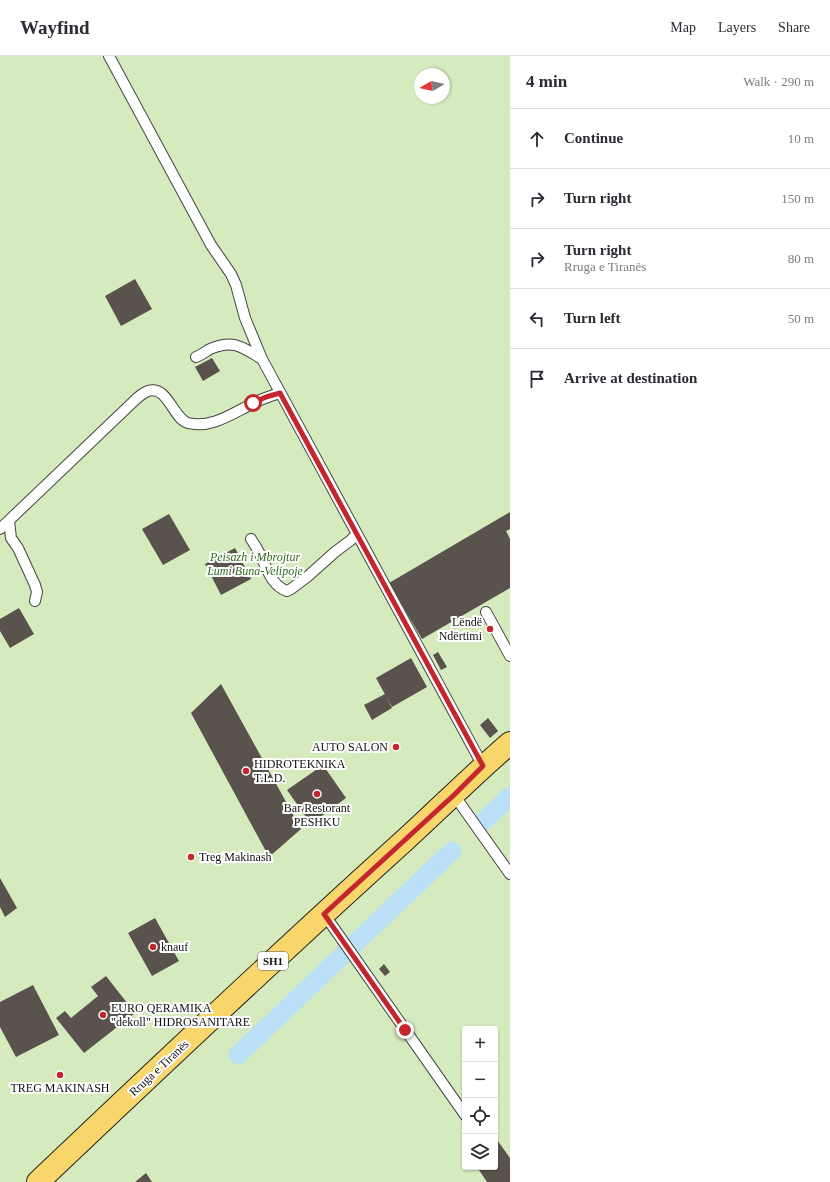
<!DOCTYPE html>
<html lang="en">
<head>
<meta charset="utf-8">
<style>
	:root { --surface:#fff; --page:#f7f7f7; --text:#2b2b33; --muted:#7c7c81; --line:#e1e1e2 }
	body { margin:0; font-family:"Times New Roman",serif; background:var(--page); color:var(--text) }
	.controls { position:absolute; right:12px; bottom:12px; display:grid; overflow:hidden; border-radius:4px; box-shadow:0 1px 3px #0004 }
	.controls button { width:36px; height:36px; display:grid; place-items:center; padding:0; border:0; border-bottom:1px solid var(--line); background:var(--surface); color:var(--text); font:20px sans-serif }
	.compass { position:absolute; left:414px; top:12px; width:36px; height:36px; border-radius:50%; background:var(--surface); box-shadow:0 1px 3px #0004; rotate:261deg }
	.stop { position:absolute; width:12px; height:12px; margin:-9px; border:3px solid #c4262e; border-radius:50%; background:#fff }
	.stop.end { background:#c4262e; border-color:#fff; box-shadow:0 1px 4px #0008 }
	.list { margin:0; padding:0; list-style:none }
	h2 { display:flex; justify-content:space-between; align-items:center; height:52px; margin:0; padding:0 16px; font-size:17px }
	h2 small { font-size:13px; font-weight:400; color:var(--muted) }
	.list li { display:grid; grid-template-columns:26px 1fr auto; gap:12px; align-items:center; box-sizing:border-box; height:60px; padding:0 16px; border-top:1px solid var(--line) }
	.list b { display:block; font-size:15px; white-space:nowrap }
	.list p { margin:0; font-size:13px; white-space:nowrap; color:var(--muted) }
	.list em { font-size:13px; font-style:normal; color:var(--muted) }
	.icon { flex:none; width:22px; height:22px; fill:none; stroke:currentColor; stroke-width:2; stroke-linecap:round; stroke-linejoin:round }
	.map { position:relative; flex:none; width:510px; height:1126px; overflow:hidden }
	header { display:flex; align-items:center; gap:24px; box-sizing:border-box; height:56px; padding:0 20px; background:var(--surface); border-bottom:1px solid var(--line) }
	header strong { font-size:19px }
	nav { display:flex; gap:22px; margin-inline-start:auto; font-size:14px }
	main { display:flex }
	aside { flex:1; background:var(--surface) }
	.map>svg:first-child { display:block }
</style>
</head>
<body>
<header>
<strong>Wayfind</strong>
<nav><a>Map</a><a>Layers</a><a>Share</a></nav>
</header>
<main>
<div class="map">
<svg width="510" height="1126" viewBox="0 0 510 1126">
	<rect width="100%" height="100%" fill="#fffdf5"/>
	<path fill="#d5ebbd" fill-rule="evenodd" d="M0 0H510V1126H0ZM420 18H444V42H420ZM465 973H495V1111H465Z"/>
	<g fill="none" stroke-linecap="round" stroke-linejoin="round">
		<path stroke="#b9e0f7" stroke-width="19" d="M483 766 510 740
			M238 999 452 795"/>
	</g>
	<path fill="#5a524d" d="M135 223 152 253 121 270 105 240Z
		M212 302 220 315 203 325 195 311Z
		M510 456V473L506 475 510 483V532L422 583 389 527Z
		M169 458 190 494 163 509 142 473Z
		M235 492 251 523 221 539 205 508Z
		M19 552 34 578 10 592 0 575V563Z
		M438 596 447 611 441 614 433 599Z
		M411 602 427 631 392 651 376 622Z
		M221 628 301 773 269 801 191 657Z
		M385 638 392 652 372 664 364 649Z
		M488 662 498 675 490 682 480 669Z
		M323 709 346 742 311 768 287 734Z
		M0 822 17 852 5 861 0 851Z
		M155 862 179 905 152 920 128 877Z
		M384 908 390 916 385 920 379 913Z
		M106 920 135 957 84 997 56 962 65 955 71 962 98 940 91 931Z
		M33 929 59 979 16 1001 0 971V946Z
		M495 1081 510 1102V1126H487L477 1111H495Z
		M146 1117 152 1126H135Z"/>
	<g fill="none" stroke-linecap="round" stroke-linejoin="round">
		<defs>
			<path id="lane" d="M109 0 211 189 231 218 236 229 245 262 262 303 483 710
				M196 301C201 299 205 296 210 293 234 283 242 291 262 303
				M9 465 11 482 18 492 35 529 37 536 35 545
				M0 473 133 346C137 342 142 337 148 335 168 329 173 363 188 367 211 373 233 357 252 348 261 343 270 340 280 337
				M251 483C255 489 258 494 261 500 267 513 272 530 287 535L291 533 307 521 335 496 351 484 357 478
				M486 556 510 600
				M454 739 510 818
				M324 858 465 1059"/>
			<path id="primary" d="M38 1126C159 1011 281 896 405 784 440 752 474 718 510 687"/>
		</defs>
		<use href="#lane" stroke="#444" stroke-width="12"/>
		<use href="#primary" stroke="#222" stroke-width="24"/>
		<use href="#lane" stroke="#fff" stroke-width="10"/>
		<use href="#primary" stroke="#f9d66b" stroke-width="22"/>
	</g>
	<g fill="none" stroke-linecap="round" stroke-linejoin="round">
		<path stroke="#c4262e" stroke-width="5" d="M253 347 266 341 280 337 483 710 454 739 324 858 405 974"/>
	</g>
	<g fill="#c4262e" stroke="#fff" stroke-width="1.5">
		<circle cx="490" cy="573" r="4"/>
		<circle cx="396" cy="691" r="4"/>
		<circle cx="246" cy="715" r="4"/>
		<circle cx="317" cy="738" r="4"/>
		<circle cx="191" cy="801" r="4"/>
		<circle cx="153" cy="891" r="4"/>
		<circle cx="103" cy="959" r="4"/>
		<circle cx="60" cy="1019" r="4"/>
	</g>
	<g text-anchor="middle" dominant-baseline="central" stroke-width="4" stroke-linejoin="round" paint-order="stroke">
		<rect fill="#fff" stroke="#585858" stroke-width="1" x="258" y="896" width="30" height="18" rx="3"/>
		<g font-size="11" font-weight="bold" fill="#111">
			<text x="273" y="905">SH1</text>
		</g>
		<g font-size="12" font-style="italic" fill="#2f6b1f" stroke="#fff">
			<text x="255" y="501">Peisazh i Mbrojtur<tspan x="255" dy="14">Lumi Buna-Velipoje</tspan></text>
		</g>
		<g font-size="12" fill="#111" stroke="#fff" text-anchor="start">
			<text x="482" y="566" text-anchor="end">Lëndë<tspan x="482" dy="14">Ndërtimi</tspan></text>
			<text x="388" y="691" text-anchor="end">AUTO SALON</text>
			<text x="254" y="708">HIDROTEKNIKA<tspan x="254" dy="14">T.L.D.</tspan></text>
			<text x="317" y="752" text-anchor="middle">Bar Restorant<tspan x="317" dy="14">PESHKU</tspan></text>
			<text x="199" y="801">Treg Makinash</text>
			<text x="161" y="891">knauf</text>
			<text x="111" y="952">EURO QERAMIKA<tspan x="111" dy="14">"dekoll" HIDROSANITARE</tspan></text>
			<text x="60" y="1032" text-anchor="middle">TREG MAKINASH</text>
		</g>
		<g font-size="12" fill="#111" stroke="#fff">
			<text transform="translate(159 1012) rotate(-43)">Rruga e Tiranës</text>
		</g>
	</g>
</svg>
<div class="controls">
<button>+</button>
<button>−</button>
<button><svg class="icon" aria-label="locate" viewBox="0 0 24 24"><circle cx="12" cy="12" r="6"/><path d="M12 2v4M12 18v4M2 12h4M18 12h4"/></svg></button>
<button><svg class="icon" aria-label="layers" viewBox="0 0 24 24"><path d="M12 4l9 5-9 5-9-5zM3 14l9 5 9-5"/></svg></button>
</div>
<svg class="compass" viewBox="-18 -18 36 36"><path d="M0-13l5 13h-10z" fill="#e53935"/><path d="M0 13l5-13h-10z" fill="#7c7c81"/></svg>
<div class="stop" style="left:253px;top:347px"></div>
<div class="stop end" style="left:405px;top:974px"></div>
</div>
<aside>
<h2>4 min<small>Walk · 290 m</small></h2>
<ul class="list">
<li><svg class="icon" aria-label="ahead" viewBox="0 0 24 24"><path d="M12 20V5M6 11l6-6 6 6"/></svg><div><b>Continue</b></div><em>10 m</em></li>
<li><svg class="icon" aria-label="right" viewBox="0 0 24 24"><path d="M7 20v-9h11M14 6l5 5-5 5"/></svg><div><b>Turn right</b></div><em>150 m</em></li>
<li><svg class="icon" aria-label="right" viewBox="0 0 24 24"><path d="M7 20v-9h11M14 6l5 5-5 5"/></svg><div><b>Turn right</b><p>Rruga e Tiranës</p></div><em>80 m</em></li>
<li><svg class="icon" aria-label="left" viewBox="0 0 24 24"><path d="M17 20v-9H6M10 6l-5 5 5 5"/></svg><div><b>Turn left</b></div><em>50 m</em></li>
<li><svg class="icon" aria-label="arrive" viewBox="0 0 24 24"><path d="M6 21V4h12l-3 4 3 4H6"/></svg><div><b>Arrive at destination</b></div></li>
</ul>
</aside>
</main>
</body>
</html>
